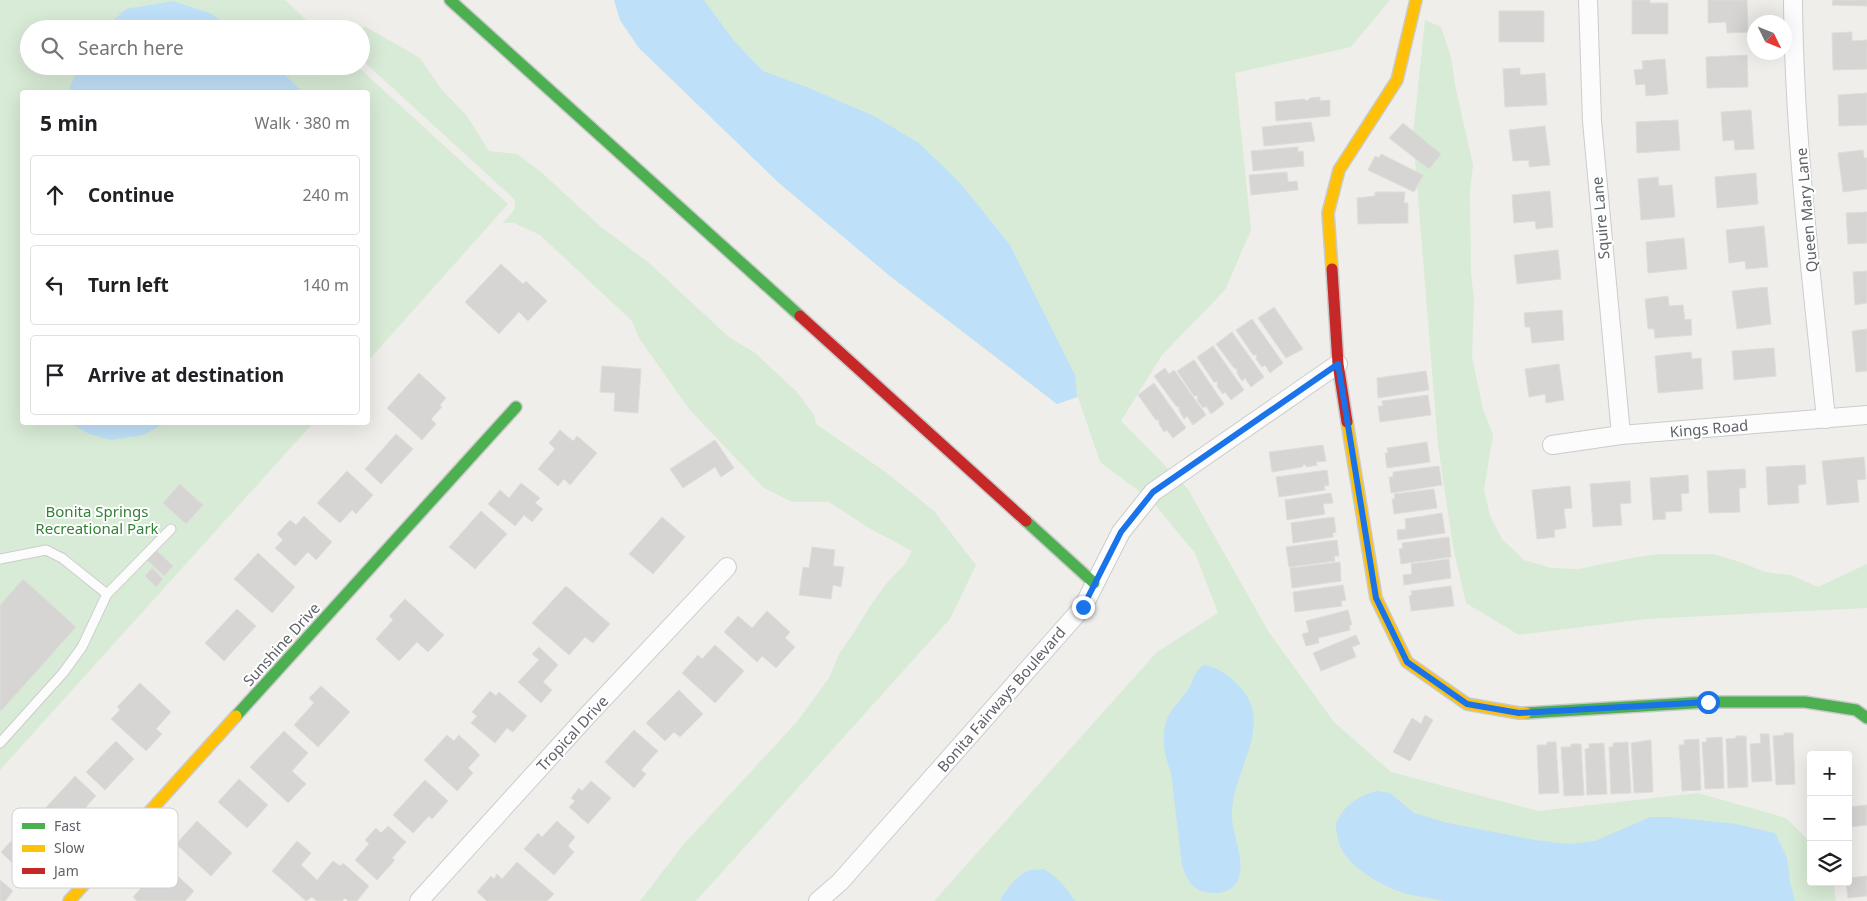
<!DOCTYPE html>
<html lang="en">
<head>
<meta charset="utf-8">
<style>
	:root { --surface:#fff; --page:#f6f6f6; --text:#202124; --muted:#757577; --line:#e0e0e0 }
	body { margin:0; font-family:"Noto Sans",sans-serif; background:var(--page); color:var(--text) }
	.controls { position:absolute; right:15px; bottom:15px; display:grid; overflow:hidden; border-radius:5px; box-shadow:0 5px 20px #0002 }
	.controls button { width:45px; height:45px; display:grid; place-items:center; padding:0; border:0; border-bottom:1px solid var(--line); background:var(--surface); color:var(--text); font:25px sans-serif }
	.compass { position:absolute; left:1747px; top:15px; width:45px; height:45px; border-radius:50%; background:var(--surface); box-shadow:0 5px 20px #0002; rotate:133deg }
	.stop { position:absolute; width:15px; height:15px; margin:-11px; border:4px solid #1a73e8; border-radius:50%; background:#fff }
	.stop.end { background:#1a73e8; border-color:#fff; box-shadow:0 1px 5px #0008 }
	.list { margin:0; padding:0; list-style:none }
	h2 { display:flex; justify-content:space-between; align-items:center; height:65px; margin:0; padding:0 20px; font-size:21px }
	h2 small { font-size:16px; font-weight:400; color:var(--muted) }
	.list li { display:grid; grid-template-columns:32px 1fr auto; gap:15px; align-items:center; box-sizing:border-box; height:80px; margin:0 10px 10px; padding:0 10px; border:1px solid var(--line); border-radius:5px }
	.list b { display:block; font-size:19px; white-space:nowrap }
	.list em { font-size:16px; font-style:normal; color:var(--muted) }
	.icon { flex:none; width:28px; height:28px; fill:none; stroke:currentColor; stroke-width:2; stroke-linecap:round; stroke-linejoin:round }
	.map { position:relative; flex:none; width:1867px; height:901px; overflow:hidden }
	.search { position:absolute; background:var(--surface); box-shadow:0 5px 20px #0002; left:20px; top:20px; width:350px; height:55px; display:flex; align-items:center; gap:12px; box-sizing:border-box; padding:0 18px; border-radius:28px; color:var(--muted); font-size:19px }
	.panel { position:absolute; background:var(--surface); box-shadow:0 5px 20px #0002; left:20px; top:90px; width:350px; height:335px; border-radius:5px }
	.map>svg:first-child { display:block }
</style>
</head>
<body>
<div class="map">
<svg width="1867" height="901" viewBox="0 0 1867 901">
	<rect width="100%" height="100%" fill="#efeeea"/>
	<path fill="#d8ebd6" d="M0 0H285L316 29H29V66H357L508 204 368 361V92H22V422L313 423 0 770Z
		M614 0H1390L1351 47 1235 73 1251 230 1225 290 1162 355 1121 421 1188 489 1268 631 1334 722 1391 772 1538 811 1698 793 1786 818 1811 843V882H1833L1836 901H934L1157 652 1218 613 1195 553 1152 501 1100 462 1078 397 1057 404 890 276 779 183 639 48 620 20Z
		M1425 20 1441 27 1451 57 1455 85 1473 165 1470 191 1471 272 1474 300 1472 357 1483 409 1493 435 1484 490 1490 516 1502 539 1524 560 1551 568 1579 569 1631 558 1659 554H1714L1740 562 1765 572 1791 575 1818 587 1867 564V608L1646 619 1519 635 1466 603 1453 547 1438 445 1413 135Z
		M342 27H366L420 58 442 90 467 116 489 151 517 154 540 171 601 227 648 262 730 338 754 352 797 392 814 415 816 424 887 473 934 511 976 565 950 619 696 901H640L683 845 796 723 829 678 839 654 855 631 870 606 886 584 905 564 912 551 869 528 829 502H792L764 488 689 409 639 338 632 321 540 235 514 223H503C509 215 520 208 513 198L361 59V29H338Z"/>
	<path fill="#bfe0f9" d="M614 0H704L734 41 763 71 809 88 874 116 919 143 961 184 1010 245 1075 375 1077 397 1057 404 890 276 779 183 639 48 620 20Z
		M173 1 212 14 230 29H103L126 9Z
		M79 66H275L303 92H68Z
		M70 423H164L144 435 111 440 89 434Z
		M1203 665C1218 667 1227 674 1238 685 1276 722 1234 768 1232 811 1230 833 1248 862 1237 882 1229 896 1204 896 1193 886 1187 880 1185 873 1182 866L1171 772C1164 756 1161 737 1167 719 1171 709 1181 700 1187 691 1195 680 1191 676 1203 665Z
		M1377 791 1390 793 1414 813 1448 823 1535 840 1569 844 1595 841 1650 817H1670L1736 824 1775 833 1787 858 1790 882 1795 901H1443C1427 897 1410 896 1395 890 1372 880 1339 861 1337 834 1336 828 1335 824 1338 819 1346 804 1360 795 1377 791Z
		M1044 869C1058 878 1066 887 1075 901H1000C1005 890 1016 877 1027 871 1032 869 1039 870 1044 869Z"/>
	<path fill="#d6d5d3" stroke="#deddd9" d="M1632 0H1650V3H1668V34H1632Z
		M1708 0H1747L1748 32 1727 33 1726 22 1708 23Z
		M1833 0H1867V6L1832 5Z
		M1499 11H1544V42H1499Z
		M1852 32V41L1867 40V69L1833 70 1832 33Z
		M1747 55 1748 87 1707 88 1706 57Z
		M1665 59 1668 94 1646 96 1645 84 1636 85 1634 70 1643 69 1642 61Z
		M1520 68V75L1545 73 1547 105 1505 107 1503 69Z
		M1867 93V125L1839 126 1838 95Z
		M1320 97V101L1330 100V116L1276 121 1275 102 1304 99 1307 101 1310 98Z
		M1751 110 1754 149 1735 150 1734 140 1723 141 1721 112Z
		M1678 120 1680 150 1637 153 1636 122Z
		M1311 122 1315 141 1264 146 1262 127Z
		M1403 123 1441 154 1429 169 1389 138Z
		M1545 126 1550 165 1529 167V160L1513 161 1509 130Z
		M1298 147V152L1303 151 1304 166 1253 171 1251 151Z
		M1863 150 1864 158H1867V189L1843 192 1838 153Z
		M1381 154 1423 175 1414 192 1368 170 1375 156 1379 158Z
		M1287 172 1288 182 1297 181 1298 190 1251 195 1249 175Z
		M1756 173 1758 204 1717 208 1715 177Z
		M1658 177 1659 186 1672 185 1675 217 1641 220 1638 179Z
		M1550 191 1553 227 1536 229 1535 221 1514 223 1512 195Z
		M1375 192H1405L1404 203H1408V223L1358 224 1357 198 1375 196Z
		M1867 212V243L1848 244 1846 213Z
		M1764 226 1768 267 1746 269 1745 261 1729 263 1726 230Z
		M1684 238 1687 269 1648 273 1646 242Z
		M1558 250 1561 279 1517 284 1514 255Z
		M501 264 523 284 526 281 547 301 528 321 519 312 499 334 465 302Z
		M1867 271V303L1855 305 1853 272Z
		M1767 287 1771 324 1737 329 1732 291Z
		M1668 296 1669 306 1683 305 1685 320 1691 319 1692 335 1655 338 1654 329H1648L1645 299Z
		M1274 307 1303 349 1286 358 1258 318Z
		M1562 310 1564 340 1532 343 1530 327H1525L1524 313Z
		M1252 319 1283 363 1270 373 1265 365 1262 367 1256 359 1257 355H1253L1236 330Z
		M1867 329V371L1856 372 1852 331Z
		M1232 332 1264 377 1251 387 1245 378 1242 381 1237 373V369L1234 368 1216 344Z
		M1213 346 1244 390 1231 400 1225 392 1223 394 1217 386 1218 382H1214L1197 357Z
		M1774 348 1776 376 1734 380 1732 351Z
		M1691 352 1692 359 1701 358 1703 389 1658 393 1655 356Z
		M1194 360 1224 404 1211 414 1206 406 1203 408 1197 400 1198 396H1194L1177 371Z
		M1559 364 1564 400 1546 403 1545 394 1529 397 1525 369Z
		M602 366 641 369 638 413 614 411 615 393 600 392Z
		M1165 368 1169 374 1174 370 1206 415 1193 425 1187 416 1184 419 1179 410V407L1176 406 1154 376Z
		M1426 371 1429 390 1378 398 1377 378Z
		M419 373 446 398 440 405 442 407 431 419 436 424 422 440 387 408Z
		M1154 383 1186 428 1173 438 1167 430 1164 432 1159 424V420H1156L1138 395Z
		M1428 395 1431 415 1380 422 1378 406H1383L1382 401Z
		M560 430 573 441 577 436 597 453 570 485 564 479 558 486 538 469 555 449 549 443Z
		M396 434 413 449 381 484 365 469Z
		M715 440 734 468 721 477 715 467 683 488 670 469Z
		M1427 442 1430 462 1387 468 1385 453H1388L1387 448Z
		M1323 445 1326 461 1316 462 1317 465 1307 467 1304 464 1302 467 1272 472 1269 452Z
		M1864 457 1866 479 1857 480 1859 502 1827 505 1822 461Z
		M1805 465 1806 484 1798 485 1799 503 1768 505 1766 467Z
		M1439 466 1442 485 1391 493 1389 477H1393V472Z
		M1745 469 1746 488H1739L1740 512 1709 513 1707 471Z
		M1327 470 1329 485 1324 486 1325 490 1279 497 1276 477Z
		M347 471 373 495 356 514 352 510 340 523 317 503Z
		M1688 475 1689 493 1681 494 1682 511 1665 512 1666 519 1653 520 1650 478Z
		M1630 481 1631 503 1620 504 1622 525 1593 527 1590 484Z
		M521 483 540 498 535 503 543 509 532 522 524 515 515 526 488 504 500 490 509 498Z
		M180 484 203 505 186 524 163 503Z
		M1570 486 1572 508 1564 509 1566 528 1554 530 1555 537 1537 539 1532 490Z
		M1434 489 1437 508 1394 514 1392 499H1395L1394 494Z
		M1331 493 1333 503 1323 504 1325 514 1287 520 1285 500Z
		M481 511 507 534 475 569 449 547Z
		M1442 513 1445 533 1398 540 1397 530 1406 529 1405 519Z
		M304 516 332 542 316 560 308 552 295 566 275 548 283 540 277 534 290 520 296 525Z
		M662 517 685 537 653 574 629 554Z
		M1334 517 1336 532 1333 533V537L1293 543 1291 523Z
		M1449 537 1451 557 1401 564 1399 549 1403 548 1402 543Z
		M1337 540 1339 556H1334L1335 561 1289 567 1286 547Z
		M812 547 835 550 833 566 844 567 841 587 833 585 831 599 799 595 803 567 809 568Z
		M155 549 173 566 164 576 146 559Z
		M258 553 295 587 272 613 234 579Z
		M1449 559 1451 578 1404 585 1403 575 1412 574 1411 564Z
		M1340 562 1341 581 1292 588 1290 568Z
		M152 568 163 579 156 587 145 576Z
		M23 579 76 627 0 712V605Z
		M1343 585 1346 600 1341 601 1342 606 1295 612 1293 592Z
		M566 586 610 624 593 643 585 637 569 655 532 623Z
		M1451 586 1454 606 1411 611 1409 596 1412 595 1411 591Z
		M405 599 444 635 428 652 417 642 399 661 376 639 393 620 389 616Z
		M237 609 256 626 224 661 205 643Z
		M1348 610 1352 625H1349L1350 630 1318 638 1319 643 1306 646 1302 634 1309 632 1306 621Z
		M767 611 790 632 785 638 795 647 776 668 762 656 757 662 724 632 738 616 752 628Z
		M1356 635 1360 644 1352 647 1356 657 1321 671 1313 653Z
		M715 645 744 671 715 703 682 673 698 655 702 659Z
		M539 647 558 665 543 682 552 690 541 703 518 682 539 660 532 654Z
		M140 683 171 712 156 729 162 734 146 751 111 719 120 710 117 707Z
		M321 686 350 712 318 747 294 725 314 703 309 698Z
		M679 690 703 714 680 737 674 732 665 741 646 723Z
		M490 691 496 696 499 692 527 716 513 732 507 728 495 743 471 723 477 716 472 712Z
		M1425 715 1433 720 1410 761 1393 752 1412 718 1421 724Z
		M634 730 658 751 641 770 646 774 634 788 605 762Z
		M284 731 308 753 292 771 306 784 288 803 250 767Z
		M1784 733H1793L1795 784 1776 785 1773 736 1784 735Z
		M1760 734H1769L1772 781 1752 782 1750 744 1761 743Z
		M447 735 454 741 459 735 480 755 468 768 473 773 457 791 424 760Z
		M1736 736H1746L1748 787 1728 788 1726 739 1736 738Z
		M1722 737 1724 788 1705 789 1702 742H1707L1706 738Z
		M1699 739 1701 790 1682 791 1679 745H1684V740Z
		M1651 740 1653 792 1634 793 1631 743Z
		M116 741 134 759 105 790 86 772Z
		M1547 742H1556L1559 793 1539 794 1537 745H1547Z
		M1628 742 1631 793 1611 794 1609 747H1613V743Z
		M1604 743 1607 794 1587 795 1585 749 1589 748V744Z
		M1571 744H1581L1584 795 1564 796 1561 747H1571Z
		M75 776 96 796 61 834 40 814Z
		M239 779 268 805 247 828 218 802Z
		M425 780 448 801 432 819 429 816 413 833 393 815Z
		M591 781 611 798 588 824 569 807 575 801 571 798 579 788 582 791Z
		M1867 805V825L1848 827V807Z
		M197 821 232 853 211 876 176 844Z
		M557 821 575 837 568 846 574 852 554 875 524 849 538 833 542 837Z
		M28 823 52 846 25 875 1 852Z
		M388 826 406 842 392 858 395 860 377 880 355 860 369 844 365 840 376 828 381 833Z
		M297 841 311 853 301 865 317 880 333 861 340 866 343 863 369 886 357 901H348L345 898 342 901H317L312 897 306 901 272 871Z
		M517 862 554 894 547 901H487L477 892 491 876 494 879 497 874 502 879Z
		M164 863 194 891 185 901H137L133 897Z
		M1867 876V896L1848 898 1846 882H1848V878Z
		M0 880 13 891 5 901H0Z"/>
	<g fill="none" stroke-linecap="round" stroke-linejoin="round">
		<defs>
			<path id="lane" d="M0 559 46 550 62 558 107 594
				M0 743 63 673 82 647 107 594 171 529"/>
			<path id="street" d="M1588 0 1592 121 1621 435
				M1793 0C1794 140 1812 280 1826 419
				M1552 445 1621 435 1867 415
				M419 901 586 717 727 567
				M818 901 840 882 1083 607 1121 532 1153 492 1338 364"/>
			<path id="fast" d="M450 0 800 316
				M1026 521 1094 583
				M1526 713 1708 702H1805L1856 710 1867 718
				M236 716 516 407"/>
			<path id="slow" d="M1332 269 1328 213 1339 170 1397 80 1416 0
				M1347 422 1376 598 1407 662 1467 704 1519 713H1526
				M69 901 236 716"/>
			<path id="jam" d="M1332 269 1338 364 1347 422
				M800 316 1026 521"/>
		</defs>
		<use href="#lane" stroke="#cbcccc" stroke-width="11"/>
		<use href="#street" stroke="#cbcccc" stroke-width="20"/>
		<use href="#fast" stroke="#cacacb" stroke-width="14"/>
		<use href="#slow" stroke="#cacacb" stroke-width="14"/>
		<use href="#jam" stroke="#cacacb" stroke-width="14"/>
		<use href="#lane" stroke="#fdfcfc" stroke-width="9"/>
		<use href="#street" stroke="#fdfcfc" stroke-width="18"/>
		<use href="#fast" stroke="#4caf50" stroke-width="11"/>
		<use href="#slow" stroke="#ffc107" stroke-width="11"/>
		<use href="#jam" stroke="#c62828" stroke-width="11"/>
	</g>
	<g fill="none" stroke-linecap="round" stroke-linejoin="round">
		<path stroke="#1a73e8" stroke-width="6" d="M1083 607 1121 532 1153 492 1338 364 1376 598 1407 662 1467 704 1519 713 1708 702"/>
	</g>
	<g text-anchor="middle" dominant-baseline="central" stroke-width="4" stroke-linejoin="round" paint-order="stroke">
		<g font-size="15" fill="#5f6368" stroke="#fff">
			<text transform="translate(1806 210) rotate(-95)">Queen Mary Lane</text>
			<text transform="translate(1600 218) rotate(-95)">Squire Lane</text>
			<text transform="translate(1709 428) rotate(-5)">Kings Road</text>
			<text transform="translate(281 644) rotate(-48)">Sunshine Drive</text>
			<text transform="translate(1001 699) rotate(-49)">Bonita Fairways Boulevard</text>
			<text transform="translate(572 733) rotate(-47)">Tropical Drive</text>
		</g>
		<g font-size="15" fill="#348238" stroke="#fff">
			<text x="97" y="511">Bonita Springs<tspan x="97" dy="17">Recreational Park</tspan></text>
		</g>
	</g>
	<rect x="12" y="808" width="166" height="80" rx="8" fill="#fff" stroke="#cfd0d2" stroke-width="1"/>
	<rect x="22" y="823" width="23" height="6" fill="#4caf50"/>
	<rect x="22" y="845" width="23" height="7" fill="#ffc107"/>
	<rect x="22" y="868" width="23" height="6" fill="#c62828"/>
	<g font-size="14" fill="#5f6368">
		<text x="54" y="831">Fast</text>
		<text x="54" y="853">Slow</text>
		<text x="54" y="876">Jam</text>
	</g>
</svg>
<div class="controls">
<button>+</button>
<button>−</button>
<button><svg class="icon" aria-label="layers" viewBox="0 0 24 24"><path d="M12 4l9 5-9 5-9-5zM3 14l9 5 9-5"/></svg></button>
</div>
<svg class="compass" viewBox="-18 -18 36 36"><path d="M0-13l5 13h-10z" fill="#e53935"/><path d="M0 13l5-13h-10z" fill="#757577"/></svg>
<div class="stop" style="left:1708px;top:702px"></div>
<div class="stop end" style="left:1083px;top:607px"></div>
<div class="search"><svg class="icon" aria-label="search" viewBox="0 0 24 24"><circle cx="10" cy="10" r="6"/><path d="M15 15l6 6"/></svg>Search here</div>
<section class="panel">
<h2>5 min<small>Walk · 380 m</small></h2>
<ul class="list">
<li><svg class="icon" aria-label="ahead" viewBox="0 0 24 24"><path d="M12 20V5M6 11l6-6 6 6"/></svg><div><b>Continue</b></div><em>240 m</em></li>
<li><svg class="icon" aria-label="left" viewBox="0 0 24 24"><path d="M17 20v-9H6M10 6l-5 5 5 5"/></svg><div><b>Turn left</b></div><em>140 m</em></li>
<li><svg class="icon" aria-label="arrive" viewBox="0 0 24 24"><path d="M6 21V4h12l-3 4 3 4H6"/></svg><div><b>Arrive at destination</b></div></li>
</ul>
</section>
</div>
</body>
</html>
